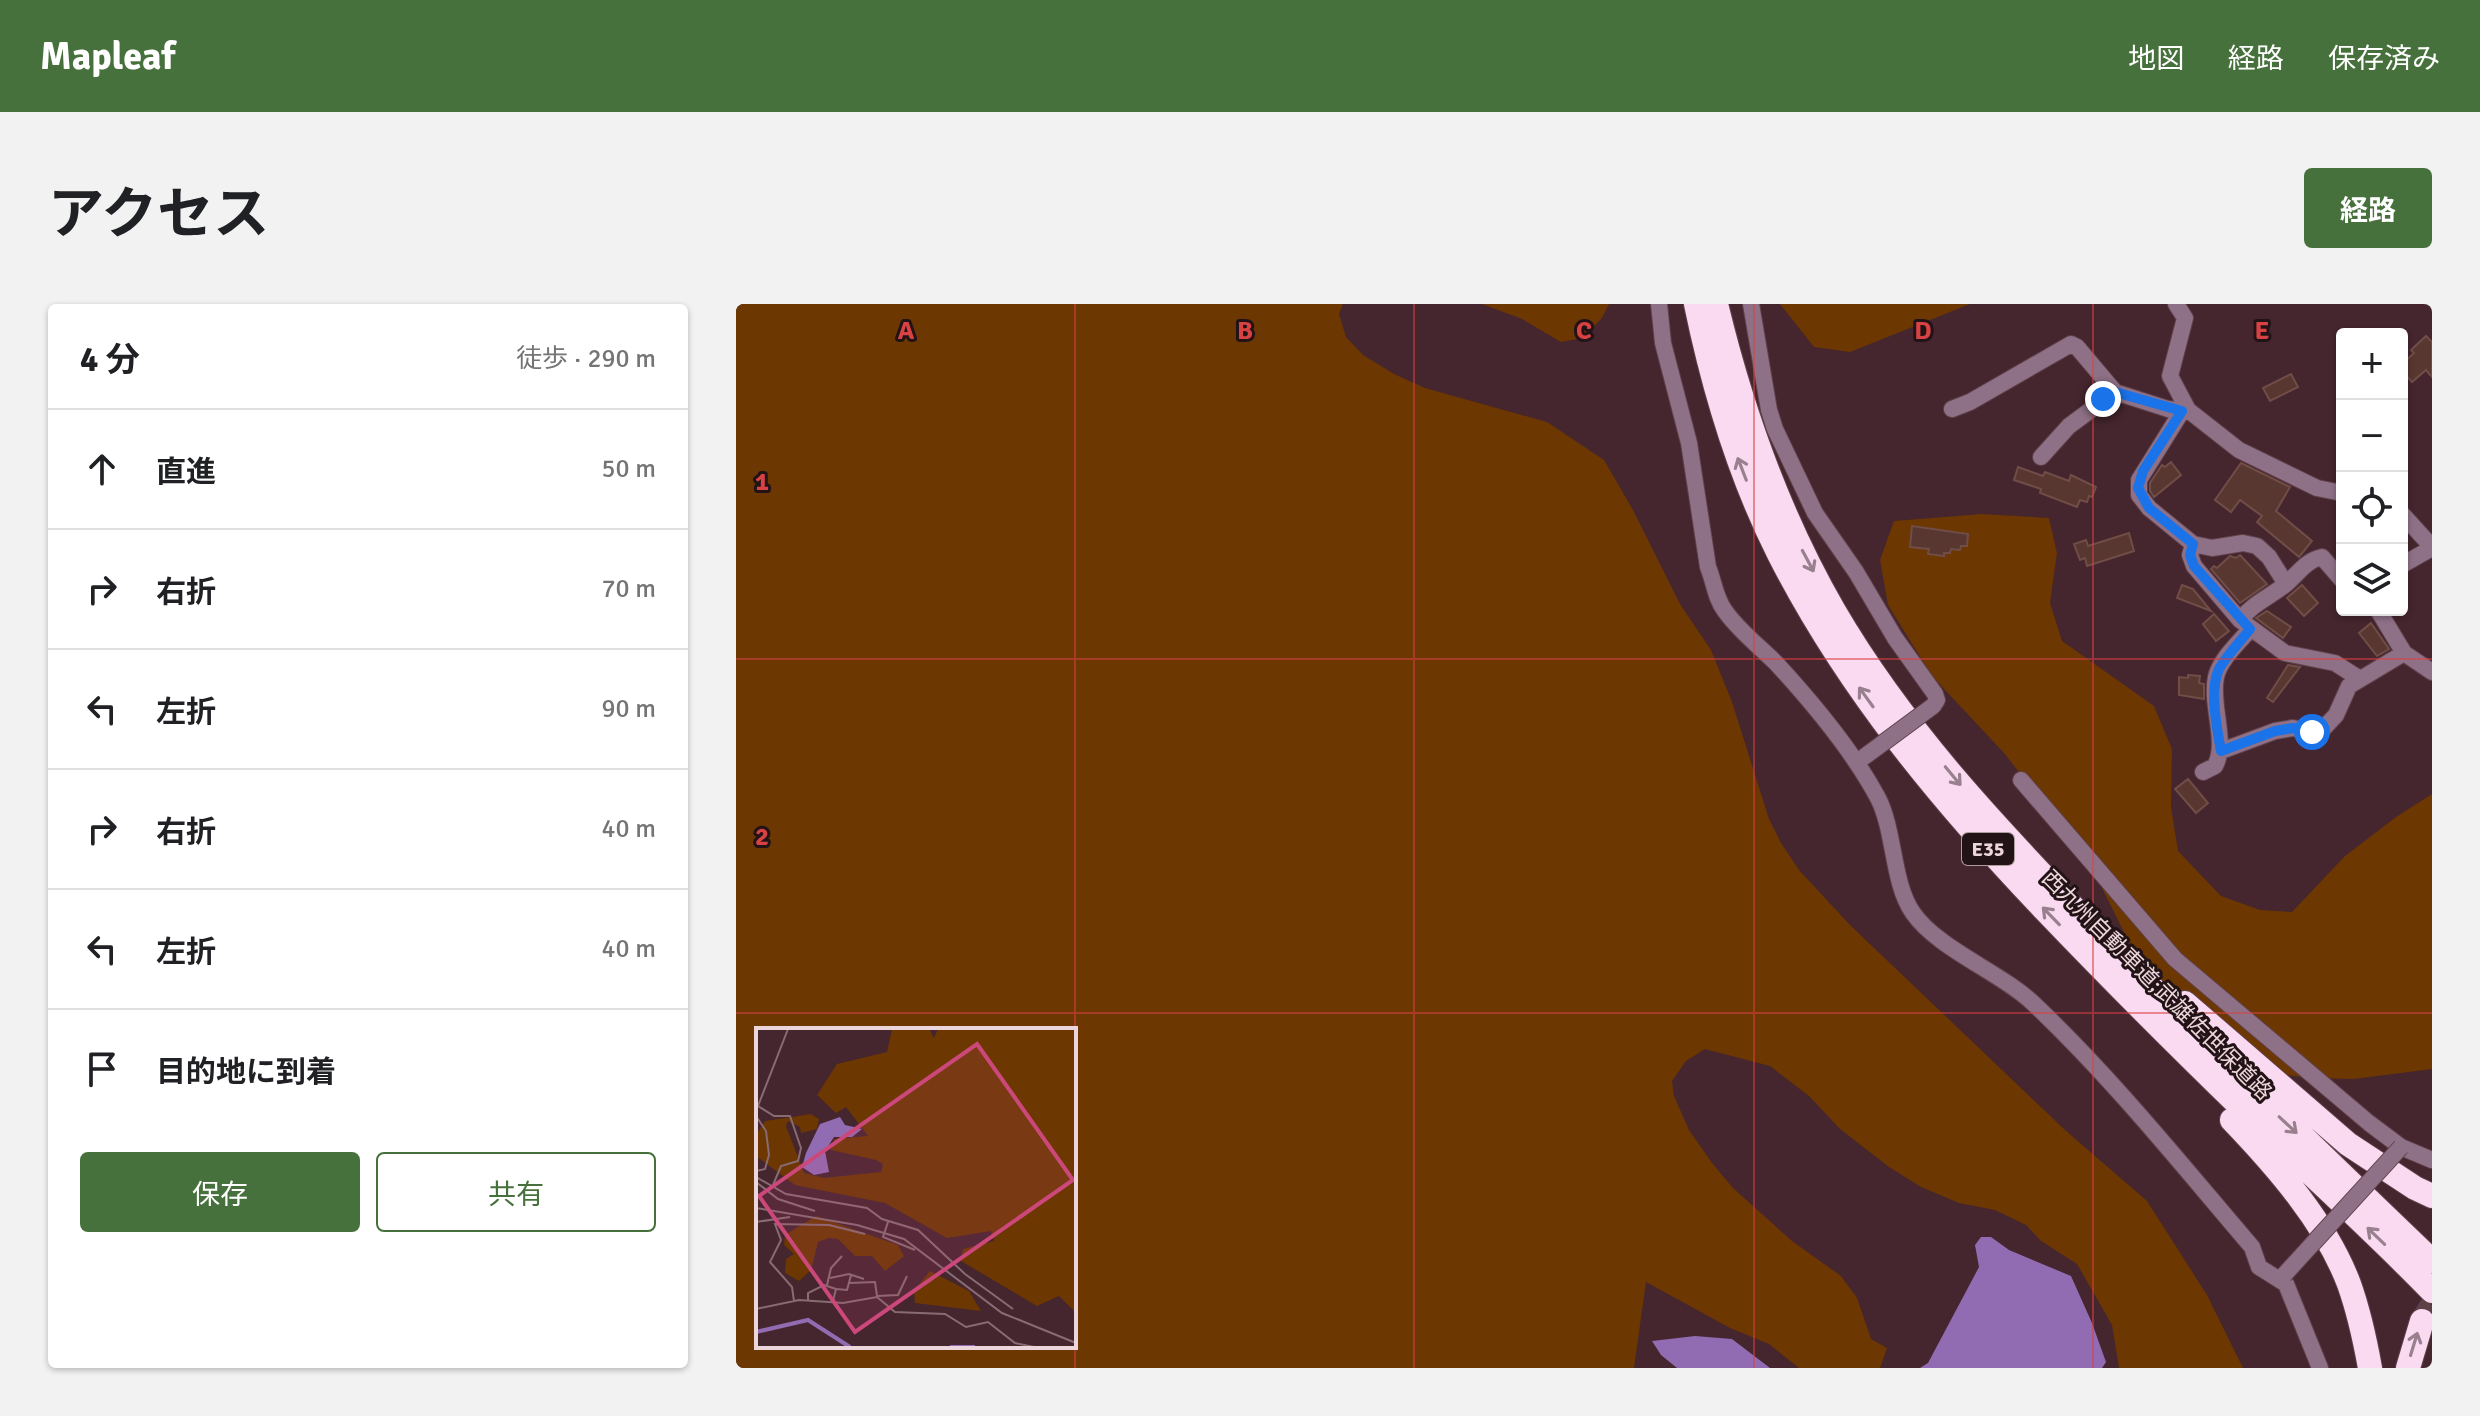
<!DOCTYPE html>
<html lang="ja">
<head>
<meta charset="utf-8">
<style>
	:root { --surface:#fff; --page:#f2f2f2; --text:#202124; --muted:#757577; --line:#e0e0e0; --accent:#47713c }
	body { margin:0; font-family:Signika,"Noto Sans JP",sans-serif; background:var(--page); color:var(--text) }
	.controls { position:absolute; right:24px; top:24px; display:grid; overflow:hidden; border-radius:8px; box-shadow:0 2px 6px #0004 }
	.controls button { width:72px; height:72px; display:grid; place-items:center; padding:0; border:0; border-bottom:2px solid var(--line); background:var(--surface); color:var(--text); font:40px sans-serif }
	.stop { position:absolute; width:24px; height:24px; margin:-18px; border:6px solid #1a73e8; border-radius:50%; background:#fff }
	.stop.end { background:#1a73e8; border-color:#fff; box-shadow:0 2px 8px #0008 }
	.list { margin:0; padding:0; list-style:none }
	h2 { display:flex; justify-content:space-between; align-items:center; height:104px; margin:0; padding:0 32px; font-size:34px }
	h2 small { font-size:26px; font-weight:400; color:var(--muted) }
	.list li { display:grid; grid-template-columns:52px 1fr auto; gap:24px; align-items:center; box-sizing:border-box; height:120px; padding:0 32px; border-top:2px solid var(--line) }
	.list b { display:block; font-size:30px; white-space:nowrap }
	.list em { font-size:26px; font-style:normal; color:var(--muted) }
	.actions { display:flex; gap:16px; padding:24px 32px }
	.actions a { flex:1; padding:18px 0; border:2px solid var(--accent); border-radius:8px; text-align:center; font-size:28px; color:var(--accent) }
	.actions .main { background:var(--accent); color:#fff }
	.icon { flex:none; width:44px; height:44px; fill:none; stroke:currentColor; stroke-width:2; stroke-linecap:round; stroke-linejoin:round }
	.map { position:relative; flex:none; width:1696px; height:1064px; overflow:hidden; border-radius:8px }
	header { display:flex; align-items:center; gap:48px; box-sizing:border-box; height:112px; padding:0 40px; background:var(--accent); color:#fff }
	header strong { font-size:38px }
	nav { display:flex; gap:44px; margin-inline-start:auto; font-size:28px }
	.intro { display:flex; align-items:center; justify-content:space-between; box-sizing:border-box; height:192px; padding:0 48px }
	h1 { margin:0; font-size:56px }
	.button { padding:20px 36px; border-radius:8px; background:var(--accent); color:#fff; font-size:28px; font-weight:700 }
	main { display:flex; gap:48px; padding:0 48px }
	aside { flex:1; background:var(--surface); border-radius:8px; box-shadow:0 2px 6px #0004 }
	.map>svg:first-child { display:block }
</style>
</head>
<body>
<header>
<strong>Mapleaf</strong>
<nav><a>地図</a><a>経路</a><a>保存済み</a></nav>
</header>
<div class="intro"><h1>アクセス</h1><a class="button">経路</a></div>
<main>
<aside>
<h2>4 分<small>徒歩 · 290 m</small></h2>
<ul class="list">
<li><svg class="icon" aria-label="ahead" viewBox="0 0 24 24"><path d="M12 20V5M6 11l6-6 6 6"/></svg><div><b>直進</b></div><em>50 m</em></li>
<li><svg class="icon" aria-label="right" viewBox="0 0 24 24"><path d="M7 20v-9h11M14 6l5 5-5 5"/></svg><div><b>右折</b></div><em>70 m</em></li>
<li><svg class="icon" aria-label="left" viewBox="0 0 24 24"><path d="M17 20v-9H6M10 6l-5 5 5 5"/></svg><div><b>左折</b></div><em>90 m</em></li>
<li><svg class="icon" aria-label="right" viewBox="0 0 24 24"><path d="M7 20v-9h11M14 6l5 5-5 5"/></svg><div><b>右折</b></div><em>40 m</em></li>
<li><svg class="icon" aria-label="left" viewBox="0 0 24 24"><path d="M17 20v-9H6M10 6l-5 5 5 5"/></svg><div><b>左折</b></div><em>40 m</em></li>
<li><svg class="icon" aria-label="arrive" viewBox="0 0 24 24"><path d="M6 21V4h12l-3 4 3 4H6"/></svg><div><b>目的地に到着</b></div></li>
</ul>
<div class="actions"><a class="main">保存</a><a>共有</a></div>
</aside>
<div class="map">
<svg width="1696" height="1064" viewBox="0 0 1696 1064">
	<rect width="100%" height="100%" fill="#45252e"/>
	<path fill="#6c3700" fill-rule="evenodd" d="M0 0H607L603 10 610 33 627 51 658 70 689 84 811 118 868 156 897 206 944 300 975 346 996 398 1033 515 1045 539 1063 566 1114 621 1329 826 1411 897 1471 991 1507 1064H1383L1376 1021 1341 960 1305 937 1290 921 1259 906 1223 899 1185 883 1153 863 1104 825 1073 792 1034 762 969 745 950 757 936 777 938 792 953 826 976 859 997 884 1056 937 1105 972 1121 994 1135 1035 1151 1044 1144 1064H1063L1033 1040 994 1024 910 978 898 1064H0ZM22 726H338V1042H22Z
		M746 0H873L866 14 846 34 825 38 786 15Z
		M1044 0H1234L1114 48 1078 43Z
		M1246 210 1313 214 1321 249 1314 299 1326 337 1418 402 1436 445 1435 503 1442 547 1485 592 1524 606 1556 608 1609 552 1660 513 1696 490V765L1618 775 1574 774 1543 770 1426 687 1390 632 1363 578 1327 524 1268 449 1196 372 1152 301 1144 256 1158 217Z"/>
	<path fill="#926cb2" d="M1245 933H1255L1273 946 1335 972 1356 1019 1370 1058 1366 1064H1184L1192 1059 1243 963 1239 941Z
		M959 1032 996 1035 1034 1064H941L925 1051 916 1037Z"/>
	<path fill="#583731" stroke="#714d47" stroke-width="2" d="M1690 32 1696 38V73L1690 66 1676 78 1666 67V60L1678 49 1675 46Z
		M1555 70 1562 83 1534 97 1527 84Z
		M1435 158 1445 171 1418 193 1414 187V179L1426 161 1429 163Z
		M1505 159 1554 183 1540 207 1576 237 1563 253 1521 218 1526 212 1504 196 1495 208 1479 196Z
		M1282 163 1307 172 1309 168 1333 177 1335 171 1360 183 1356 193 1353 192 1351 198 1344 196 1341 203 1304 189 1305 185 1278 176Z
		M1176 222 1232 230 1231 242H1225L1224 246 1215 245 1214 249H1208V252L1192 250 1193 245 1174 243Z
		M1393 229 1398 247 1351 262 1349 254 1344 256 1338 240 1350 236 1352 242Z
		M1504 251 1531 280 1504 299 1475 265 1478 262 1481 264 1494 252 1500 254Z
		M1446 281 1457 285 1475 307 1441 294Z
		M1566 281 1582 299 1568 312 1551 294Z
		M1531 307 1555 323 1547 334 1520 314Z
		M1478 310 1493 327 1480 337 1467 320Z
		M1635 319 1653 345 1641 352 1623 329Z
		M1552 361 1564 363 1537 398 1531 394Z
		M1452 371 1464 372 1463 379 1468 380V395L1443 391V373L1452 374Z
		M1452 475 1472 499 1460 509 1439 485Z"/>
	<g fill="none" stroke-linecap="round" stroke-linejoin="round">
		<path stroke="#5e4048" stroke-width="24" stroke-dasharray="24 12" stroke-linecap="butt" d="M1686 1017 1696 1001"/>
		<defs>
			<path id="minor" d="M923 0 927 39 953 139 972 263C978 277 979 294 989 307 1003 327 1023 342 1040 359 1074 396 1118 449 1142 494 1159 527 1156 579 1177 609 1202 645 1266 669 1298 700 1377 775 1445 860 1516 943L1523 963 1550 980 1584 1064
				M1015 0 1033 106 1039 125 1079 209 1120 268 1159 334 1199 390 1201 396 1197 402
				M1440 0 1449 14 1434 72 1452 106 1503 146 1581 184 1606 189
				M1216 105 1234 98 1335 40 1341 43 1379 88 1432 105 1453 108
				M1446 107 1403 176V191L1413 204 1457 240 1476 244 1507 239 1521 242 1533 253 1550 280
				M1305 153 1333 122 1379 88
				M1666 210 1696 243
				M1457 240 1454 251 1458 262 1504 316 1549 349 1599 359 1624 375
				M1666 261 1696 244
				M1642 306 1668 349 1696 368
				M1504 316C1517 299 1534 293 1550 280 1562 270 1570 256 1586 253L1606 276
				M1485 447 1539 427 1557 424 1576 428 1586 426 1600 411 1613 382 1668 349
				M1467 468 1479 462C1492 438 1474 401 1480 373 1484 355 1503 339 1514 325
				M1285 476 1439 655 1633 819 1665 843 1696 856"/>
			<path id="highway" d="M960 0C978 87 1003 171 1043 250 1111 384 1207 499 1310 607 1375 675 1442 742 1510 808 1572 868 1636 925 1696 987
				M980 0C1006 108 1042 210 1098 307 1168 427 1264 528 1360 627 1470 740 1582 848 1696 957
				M1449 699 1612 840 1679 884 1696 892
				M1496 816C1541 863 1590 919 1613 980 1623 1008 1629 1036 1634 1064
				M1672 1064 1686 1017"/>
		</defs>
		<use href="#minor" stroke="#60414a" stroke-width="18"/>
		<use href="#highway" stroke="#60414a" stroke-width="26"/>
		<use href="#minor" stroke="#8f7187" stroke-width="16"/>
		<use href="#highway" stroke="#f9daf0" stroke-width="24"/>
		<defs>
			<path id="minor-bridge" d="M1128 453 1197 402
				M1548 971 1665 843"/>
		</defs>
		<use href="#minor-bridge" stroke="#60414a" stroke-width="18" stroke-linecap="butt"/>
		<use href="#minor-bridge" stroke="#8f7187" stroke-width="16"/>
	</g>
	<defs><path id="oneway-shaft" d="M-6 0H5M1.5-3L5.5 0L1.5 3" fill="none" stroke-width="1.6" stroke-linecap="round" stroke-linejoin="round" transform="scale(2)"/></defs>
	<g stroke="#98808e">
		<use href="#oneway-shaft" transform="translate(1006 165) rotate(-111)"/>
		<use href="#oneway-shaft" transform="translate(1072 257) rotate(62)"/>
		<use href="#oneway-shaft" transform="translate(1130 393) rotate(-126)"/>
		<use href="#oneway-shaft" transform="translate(1217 472) rotate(50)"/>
		<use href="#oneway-shaft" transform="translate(1315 612) rotate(-134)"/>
		<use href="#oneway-shaft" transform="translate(1552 821) rotate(43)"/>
		<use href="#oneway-shaft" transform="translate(1640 932) rotate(-136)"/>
		<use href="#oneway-shaft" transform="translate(1678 1040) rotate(-73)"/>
	</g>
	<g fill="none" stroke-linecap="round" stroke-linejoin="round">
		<path stroke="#1a73e8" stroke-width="10" d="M1367 95 1379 88 1446 107 1407 167 1402 184 1413 204 1457 240 1454 251 1458 262 1514 325C1504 338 1491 351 1483 365 1473 386 1481 425 1485 447L1539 427 1557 424 1576 428"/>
	</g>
	<path fill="none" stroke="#d94243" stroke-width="2" stroke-opacity="0.55" d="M339 0V1064M678 0V1064M1018 0V1064M1357 0V1064M0 355H1696M0 709H1696"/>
	<g text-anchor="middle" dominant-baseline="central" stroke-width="6" stroke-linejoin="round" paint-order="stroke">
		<rect fill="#221317" stroke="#af9ca0" stroke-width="2" x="1226" y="529" width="52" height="32" rx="6"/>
		<g font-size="20" font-weight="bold" fill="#ecd6db">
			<text x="1252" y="545">E35</text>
		</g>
		<g font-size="22" fill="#ecd6db" stroke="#221317">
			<text transform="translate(1421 681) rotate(45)">西九州自動車道;武雄佐世保道路</text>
		</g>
	</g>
	<g transform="translate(20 724)">
		<rect width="320" height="320" fill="#45252e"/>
		<path d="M136 1H173L178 10 182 1H320V285L303 268 281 278 205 233 207 221 238 213 235 203 191 210 129 175 39 157 0 128V107L9 93 55 86 63 91 61 101 45 105 44 99 32 93 30 98 48 145 68 150 125 144 127 136 120 132 75 122 78 111 112 108 90 79 80 85 61 67 81 36 131 24ZM60 188 142 217 148 228 129 243 116 228H99L82 211 73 210 62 214 55 242 43 253 29 245 30 231 38 226 28 217 29 207ZM174 243 213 263 225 283 159 275 158 263Z" fill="#6c3700"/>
		<path d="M84 89 89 97 106 101 96 109H78L69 123 73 144 58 147 46 139 50 125 64 96Z" fill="#926cb2"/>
		<path fill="none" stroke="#926cb2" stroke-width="4" d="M0 304 52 292 94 319M194 319H219"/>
		<path fill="none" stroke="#886c73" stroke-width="2" d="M0 88 10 103 13 127 9 141 0 143M0 149 30 166 111 180 126 191 162 202 209 246 257 281M0 154 22 171 59 183M17 157 25 138 42 133 45 120 34 88H18L2 78 32 1M0 180 101 197 148 211 246 285 320 315M0 194 34 189M132 194 127 209 159 222M74 250 93 246 108 251M93 255 119 254 121 268M71 257 75 240 86 228M80 261 91 262 95 247M121 268 142 267 151 248M38 273 36 259 14 234 25 212 19 196 73 197 109 206M52 273V265L68 257 80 261 77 273M0 281 43 272 87 275 121 269 139 284 189 286 210 299 232 294 259 315 278 319"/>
		<path fill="#cc487b" fill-opacity="0.15" stroke="#cc487b" stroke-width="4" d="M221 16 317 152 99 304 3 168Z"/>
		<rect width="320" height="320" fill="none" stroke="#ecd6db" stroke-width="4"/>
	</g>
	<g font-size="26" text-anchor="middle" font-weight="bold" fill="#d94243" stroke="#221317" stroke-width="6" stroke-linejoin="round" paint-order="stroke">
		<text x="170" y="35">A</text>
		<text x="509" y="35">B</text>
		<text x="848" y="35">C</text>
		<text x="1187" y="35">D</text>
		<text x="1526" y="35">E</text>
		<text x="26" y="186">1</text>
		<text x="26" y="541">2</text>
	</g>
</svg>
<div class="controls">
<button>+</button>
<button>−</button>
<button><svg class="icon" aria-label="locate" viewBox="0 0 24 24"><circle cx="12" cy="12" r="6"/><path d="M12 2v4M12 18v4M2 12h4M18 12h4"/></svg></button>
<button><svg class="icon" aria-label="layers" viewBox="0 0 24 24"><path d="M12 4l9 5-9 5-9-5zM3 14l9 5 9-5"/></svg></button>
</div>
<div class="stop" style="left:1576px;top:428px"></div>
<div class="stop end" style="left:1367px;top:95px"></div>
</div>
</main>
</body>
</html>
